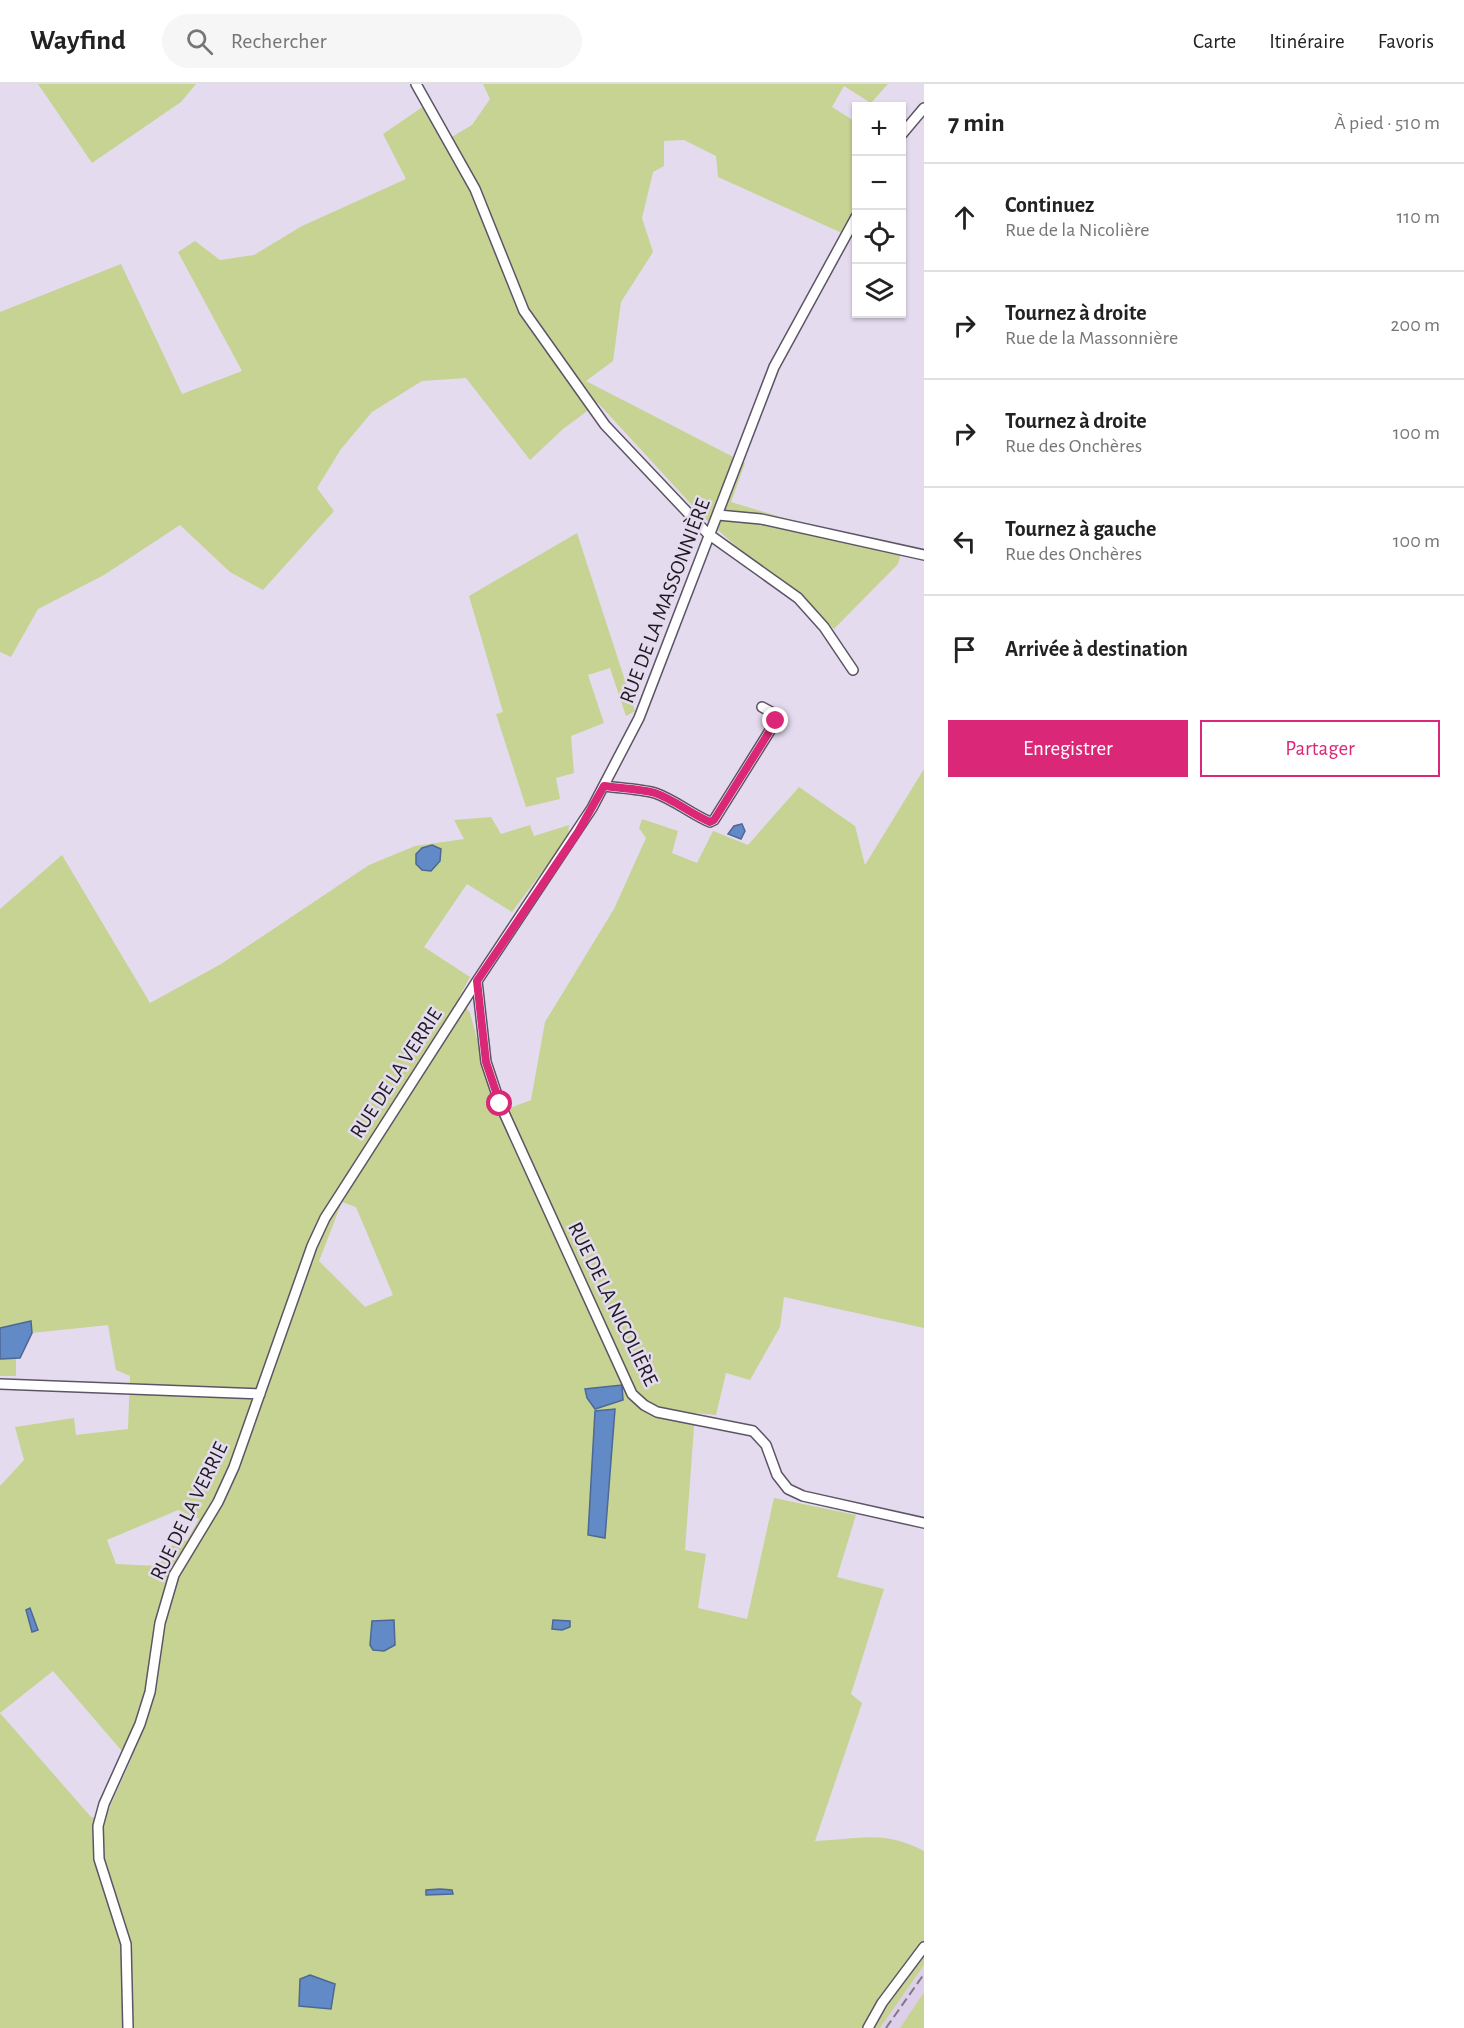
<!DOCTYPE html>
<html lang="fr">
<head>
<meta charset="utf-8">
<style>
	:root { --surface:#fff; --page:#f6f6f6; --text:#222; --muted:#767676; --line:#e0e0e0; --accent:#db2777 }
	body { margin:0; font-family:"Alegreya Sans",sans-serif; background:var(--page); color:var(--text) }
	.controls { position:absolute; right:18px; top:18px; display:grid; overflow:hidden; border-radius:0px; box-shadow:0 2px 4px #0004 }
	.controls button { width:54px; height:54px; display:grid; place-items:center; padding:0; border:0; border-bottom:2px solid var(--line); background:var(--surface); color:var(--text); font:30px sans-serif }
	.stop { position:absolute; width:18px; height:18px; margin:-14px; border:4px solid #db2777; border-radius:50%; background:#fff }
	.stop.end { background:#db2777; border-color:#fff; box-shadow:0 2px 6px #0008 }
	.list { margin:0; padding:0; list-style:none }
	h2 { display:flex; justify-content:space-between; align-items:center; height:78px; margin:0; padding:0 24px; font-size:26px }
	h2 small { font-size:20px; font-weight:400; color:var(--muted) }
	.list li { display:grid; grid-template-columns:39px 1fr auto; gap:18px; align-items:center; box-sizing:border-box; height:108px; padding:0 24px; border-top:2px solid var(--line) }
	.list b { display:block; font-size:22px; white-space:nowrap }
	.list p { margin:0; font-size:20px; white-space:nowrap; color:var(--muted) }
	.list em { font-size:20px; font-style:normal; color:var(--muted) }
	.actions { display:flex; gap:12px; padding:18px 24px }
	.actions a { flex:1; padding:14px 0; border:2px solid var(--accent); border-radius:0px; text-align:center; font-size:21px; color:var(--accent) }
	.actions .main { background:var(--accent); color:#fff }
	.icon { flex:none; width:33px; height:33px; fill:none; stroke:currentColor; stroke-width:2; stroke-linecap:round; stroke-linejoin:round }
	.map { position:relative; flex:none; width:924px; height:1944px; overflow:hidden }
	header { display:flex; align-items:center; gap:36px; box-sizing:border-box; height:84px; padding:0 30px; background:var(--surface); border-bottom:2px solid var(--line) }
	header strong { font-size:28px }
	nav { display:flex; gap:33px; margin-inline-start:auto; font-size:21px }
	.search { width:420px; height:54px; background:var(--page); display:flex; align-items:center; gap:15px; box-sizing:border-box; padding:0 21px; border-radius:33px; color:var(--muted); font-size:22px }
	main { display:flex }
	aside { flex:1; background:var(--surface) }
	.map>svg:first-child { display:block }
</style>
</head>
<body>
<header>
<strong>Wayfind</strong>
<div class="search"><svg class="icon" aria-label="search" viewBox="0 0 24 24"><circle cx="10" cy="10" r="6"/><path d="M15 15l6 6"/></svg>Rechercher</div>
<nav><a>Carte</a><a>Itinéraire</a><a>Favoris</a></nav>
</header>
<main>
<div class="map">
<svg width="924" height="1944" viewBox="0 0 924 1944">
	<rect width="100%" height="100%" fill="#e5dbef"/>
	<path fill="#ddcfe9" d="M924 1881V1908L900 1944H880Z"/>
	<path fill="#c6d392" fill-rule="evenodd" d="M38 0H196L181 18 92 79Z
		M483 0H888L871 19 844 2 832 23 856 38V148L853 154 718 93 716 72 684 56 664 57V82L653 88 642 134 653 168 621 218 613 277 586 297 745 379 731 418 801 439 903 462 898 480 834 545 795 506 736 462 702 432 598 319 563 345 530 376 466 294 422 297 372 328 341 365 317 404 334 427 263 506 230 488 180 441 104 491 38 525 11 573 0 568V228L121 180 182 310 242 287 178 168 195 157 220 176 254 171 302 142 406 95 383 50 424 22 450 54 472 41 490 15Z
		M577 449 635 627 626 632 610 584 588 591 604 639 571 652 574 689 556 694 560 715 526 723 496 630 503 628 469 512Z
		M924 685V1244L784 1213 780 1243 750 1296 726 1289 716 1331 695 1329 685 1466 706 1470 698 1524 747 1535 774 1414 856 1431 837 1493 884 1505 851 1610 862 1619 815 1757C859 1756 881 1745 924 1767V1881L880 1944H0V1402L24 1376 15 1343 74 1334 76 1351 128 1345 130 1292 116 1286 108 1241 32 1249 31 1237 0 1244V825L62 771 150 919 221 880 369 781 415 762 464 755 454 736 491 733 501 750 530 741 534 752 569 741 568 753 512 828 467 800 424 863 470 893 459 913 470 929 497 1029 531 1016 545 938 614 825 646 754 639 744 642 735 678 747 672 769 697 779 713 747 748 761 799 703 855 742 865 781ZM342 1118 356 1123 393 1211 365 1223 319 1177ZM178 1426 199 1435 187 1456 171 1462 158 1482 116 1480 107 1456ZM53 1587 121 1666 133 1671 105 1734 91 1733 0 1629Z
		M16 1274V1292H0V1275Z
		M924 1908V1944H900Z"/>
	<path fill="#618ac6" stroke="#4d6894" stroke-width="1.5" d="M742 740 745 747 741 755 728 750 734 742Z
		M432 761 441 765 440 777 431 787 422 786 416 780V770L422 764Z
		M31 1237 32 1249 20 1274 0 1275V1244Z
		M622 1301 623 1316 595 1325 587 1314 585 1305Z
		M615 1325 605 1454 588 1451 595 1327Z
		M30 1524 38 1546 32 1548 26 1526Z
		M394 1536 395 1561 384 1567 373 1566 370 1561 372 1537Z
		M553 1536 570 1537V1543L562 1546 552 1545Z
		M440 1805 452 1806 453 1810 426 1811V1806Z
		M310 1891 335 1900 331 1925 299 1922 300 1895Z"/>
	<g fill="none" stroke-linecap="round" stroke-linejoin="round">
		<defs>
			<path id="minor" d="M416 0 475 105 524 227 605 341 707 449 798 514 824 543 853 586
				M902 50 924 24
				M718 431 761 435 924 471
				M604 702C619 704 642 705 655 709 675 716 691 730 710 738L714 736 776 637 775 630 762 623
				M477 897 486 978 500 1020 632 1310 644 1321 657 1328 753 1347 766 1361 777 1391 788 1405 803 1412 924 1439
				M0 1300 260 1310
				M128 1944 126 1860 99 1775 98 1742 104 1720 140 1640 150 1608 160 1539 174 1491 218 1418 234 1383 312 1162 325 1134 477 897 592 724 639 634 774 283 856 133
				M868 1944 882 1919 924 1863"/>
		</defs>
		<use href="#minor" stroke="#5d5465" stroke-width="12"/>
		<use href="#minor" stroke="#fff" stroke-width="9"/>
		<path stroke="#807986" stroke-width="2" stroke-dasharray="9 4.5" stroke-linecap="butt" d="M886 1944 924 1890"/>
	</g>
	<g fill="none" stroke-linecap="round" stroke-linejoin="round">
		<path stroke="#db2777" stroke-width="8" d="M500 1020 486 978 477 897 578 748 604 702C619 704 642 705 655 709 675 716 691 730 710 738L714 736 776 637"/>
	</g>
	<g text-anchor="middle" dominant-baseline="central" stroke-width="5" stroke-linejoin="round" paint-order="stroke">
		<g font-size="21" fill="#1e1a21" stroke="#e5dbef">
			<text transform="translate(665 517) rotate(-69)">RUE DE LA MASSONNIÈRE</text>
			<text transform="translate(396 989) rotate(-57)">RUE DE LA VERRIE</text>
			<text transform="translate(613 1220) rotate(64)">RUE DE LA NICOLIÈRE</text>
			<text transform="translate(189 1427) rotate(-64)">RUE DE LA VERRIE</text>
		</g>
	</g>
</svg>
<div class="controls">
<button>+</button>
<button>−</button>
<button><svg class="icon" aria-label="locate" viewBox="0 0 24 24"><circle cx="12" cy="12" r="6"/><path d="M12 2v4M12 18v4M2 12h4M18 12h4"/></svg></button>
<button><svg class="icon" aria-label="layers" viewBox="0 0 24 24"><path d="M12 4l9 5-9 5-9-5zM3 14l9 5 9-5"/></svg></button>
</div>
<div class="stop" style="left:500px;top:1020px"></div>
<div class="stop end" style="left:776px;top:637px"></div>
</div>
<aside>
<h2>7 min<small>À pied · 510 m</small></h2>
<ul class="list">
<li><svg class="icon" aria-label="ahead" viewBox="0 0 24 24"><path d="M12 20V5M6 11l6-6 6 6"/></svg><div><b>Continuez</b><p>Rue de la Nicolière</p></div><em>110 m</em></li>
<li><svg class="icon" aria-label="right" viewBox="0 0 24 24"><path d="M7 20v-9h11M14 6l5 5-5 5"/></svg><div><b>Tournez à droite</b><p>Rue de la Massonnière</p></div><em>200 m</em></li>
<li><svg class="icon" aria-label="right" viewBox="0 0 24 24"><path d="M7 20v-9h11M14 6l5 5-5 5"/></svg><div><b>Tournez à droite</b><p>Rue des Onchères</p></div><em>100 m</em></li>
<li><svg class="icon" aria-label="left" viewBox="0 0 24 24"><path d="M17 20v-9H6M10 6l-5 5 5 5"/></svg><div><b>Tournez à gauche</b><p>Rue des Onchères</p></div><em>100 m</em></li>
<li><svg class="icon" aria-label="arrive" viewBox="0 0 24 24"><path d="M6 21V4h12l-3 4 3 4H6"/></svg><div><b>Arrivée à destination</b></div></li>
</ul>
<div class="actions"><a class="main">Enregistrer</a><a>Partager</a></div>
</aside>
</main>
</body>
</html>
